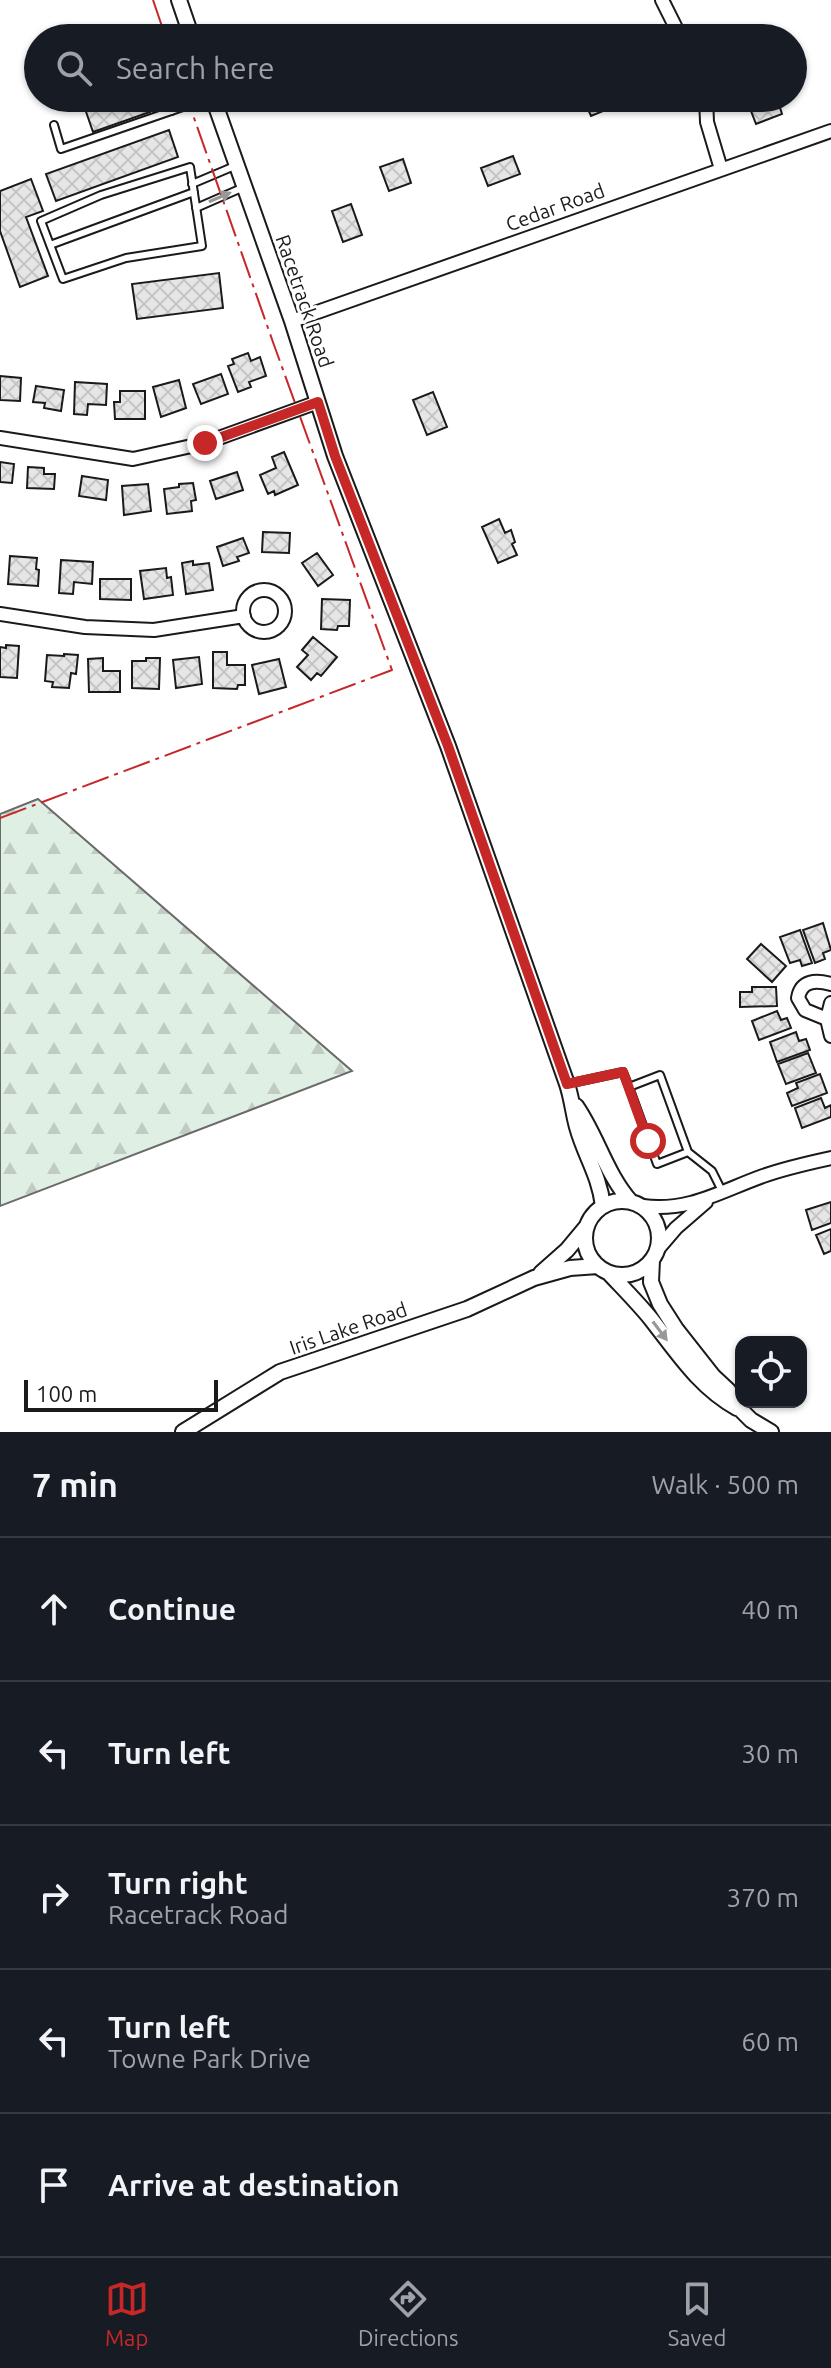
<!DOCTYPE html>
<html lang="en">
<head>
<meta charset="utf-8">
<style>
	:root { --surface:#171b24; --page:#242831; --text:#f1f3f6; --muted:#9ea1a6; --line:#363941; --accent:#c62828 }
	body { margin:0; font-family:Ubuntu,sans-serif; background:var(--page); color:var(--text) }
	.controls { position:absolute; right:24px; bottom:24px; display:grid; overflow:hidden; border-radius:16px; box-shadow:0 2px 6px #0004 }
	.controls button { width:72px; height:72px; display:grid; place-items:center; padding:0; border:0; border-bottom:2px solid var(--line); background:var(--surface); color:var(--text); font:40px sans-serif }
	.scale { position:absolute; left:24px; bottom:20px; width:194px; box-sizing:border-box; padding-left:8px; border:4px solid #1a1a1a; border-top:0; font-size:22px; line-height:28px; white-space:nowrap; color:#1a1a1a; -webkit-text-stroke:6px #fff; paint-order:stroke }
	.stop { position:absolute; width:24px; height:24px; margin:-18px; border:6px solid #c62828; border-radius:50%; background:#fff }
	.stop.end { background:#c62828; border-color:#fff; box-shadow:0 2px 8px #0008 }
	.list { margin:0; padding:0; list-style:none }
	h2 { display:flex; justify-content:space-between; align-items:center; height:104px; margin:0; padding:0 32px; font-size:34px }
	h2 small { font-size:26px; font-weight:400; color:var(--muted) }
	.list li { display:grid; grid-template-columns:52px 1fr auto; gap:24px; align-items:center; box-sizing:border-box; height:144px; padding:0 32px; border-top:2px solid var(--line) }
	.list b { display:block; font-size:30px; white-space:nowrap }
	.list p { margin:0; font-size:26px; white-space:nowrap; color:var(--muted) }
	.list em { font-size:26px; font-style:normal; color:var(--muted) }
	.icon { flex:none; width:44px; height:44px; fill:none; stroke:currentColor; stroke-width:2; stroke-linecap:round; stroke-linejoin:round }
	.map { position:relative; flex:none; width:831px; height:1432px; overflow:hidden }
	.search { position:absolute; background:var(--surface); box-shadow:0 2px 6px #0004; left:24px; right:24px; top:24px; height:88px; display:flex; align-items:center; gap:20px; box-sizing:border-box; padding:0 28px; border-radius:44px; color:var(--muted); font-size:30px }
	.sheet { height:824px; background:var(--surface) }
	nav { display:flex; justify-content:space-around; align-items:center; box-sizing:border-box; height:112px; border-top:2px solid var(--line); background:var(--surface); font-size:22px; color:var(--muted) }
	nav a { display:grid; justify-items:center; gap:4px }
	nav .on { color:var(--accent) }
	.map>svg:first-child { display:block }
</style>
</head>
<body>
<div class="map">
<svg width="831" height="1432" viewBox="0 0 831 1432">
	<defs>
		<pattern id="forest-firs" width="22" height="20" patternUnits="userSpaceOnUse" patternTransform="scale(2)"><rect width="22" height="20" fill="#e0efe3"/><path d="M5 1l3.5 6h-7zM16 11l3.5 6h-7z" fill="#c0ccc2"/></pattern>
		<pattern id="building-cross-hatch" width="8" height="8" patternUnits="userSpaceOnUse" patternTransform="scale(2)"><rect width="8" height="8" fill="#e6e6e6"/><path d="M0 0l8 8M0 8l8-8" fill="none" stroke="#c5c5c5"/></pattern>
	</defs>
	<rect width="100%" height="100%" fill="#fff"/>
	<path fill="url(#forest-firs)" stroke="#6a6a6a" stroke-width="2" d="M38 799 352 1071 0 1206V814Z"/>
	<path fill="url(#building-cross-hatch)" stroke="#1a1a1a" stroke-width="2" d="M98 98H145L150 112 93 132 83 103Z
		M583 98H623L625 102 591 116Z
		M746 98H767L768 101 777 98 782 114 756 124Z
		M169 130 178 157 56 201 46 174Z
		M513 156 520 174 488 186 481 168Z
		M403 159 411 183 389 191 380 167Z
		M31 179 43 211 26 217 48 276 20 287 0 231V191Z
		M351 204 362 235 343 242 332 211Z
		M219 273 223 308 137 319 132 284Z
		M248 353 251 361 260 357 266 376 249 382 251 387 238 392 228 366 234 364 232 359Z
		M221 374 228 394 201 404 193 384Z
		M0 376 21 378 20 401 0 400Z
		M179 380 186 408 161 417 153 387Z
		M75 382 107 384 106 405 88 404 87 415 74 414Z
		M36 386 64 390 61 411 44 408 45 403 33 402Z
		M120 391H145V419H115L114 402H120Z
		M433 392 447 427 427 435 413 400Z
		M284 452 298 485 275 495 274 491 268 494 260 475 276 468 272 457Z
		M0 462 14 464 12 483 0 482Z
		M28 467 44 468V474H55L54 489 27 488Z
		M237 472 243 490 216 499 210 481Z
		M82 476 108 480 106 500 79 496Z
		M193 483 196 500 191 501 192 511 167 514 164 489 179 487V484Z
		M148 484 151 511 124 515 122 486Z
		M499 519 505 533 511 530 515 542 512 544 517 555 498 563 482 527Z
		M263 532 290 533 289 553 262 552Z
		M243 538 249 553 237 557 239 561 223 566 217 547Z
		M317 553 333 575 318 586 302 563Z
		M10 556 37 558 36 569 39 570 38 586 8 584Z
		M61 560 93 562 92 584 74 582 73 594 59 593Z
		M193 561V565L209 563 213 590 186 594 182 563Z
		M166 568 167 578 171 577 173 595 144 599 140 571Z
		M100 579H131V600L100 599Z
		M322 599 350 600 349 626H338L337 630 321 629Z
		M313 637 337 657 321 676 317 673 311 680 297 667 308 655 302 650Z
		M6 645 19 646 17 678 0 677V647L6 648Z
		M213 652H227V665H245V685H238L237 689 213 688Z
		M64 654 78 655 76 674 71 673 69 688 52 687 53 682 45 681 47 655 64 656Z
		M199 657 202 684 176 688 173 660Z
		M103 658V671H120V692H89L88 659Z
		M146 658H160L159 689 132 688V661H146Z
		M279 659 286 687 259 694 252 665Z
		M823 923 831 950 823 953 825 959 815 963 803 930Z
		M800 930 812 963 802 966 800 960 790 963 780 937Z
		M761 944 786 966 772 982 747 959Z
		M752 987H776L777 1006 740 1007V992H752Z
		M777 1011 781 1020 787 1018 791 1028 759 1040 752 1021Z
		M796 1032 799 1041 806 1039 810 1050 777 1062 770 1042Z
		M808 1053 816 1073 786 1084 778 1064Z
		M820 1074 827 1093 792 1106 787 1093 798 1088 796 1083Z
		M821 1098 825 1108 831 1105V1117L802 1128 795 1108Z
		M831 1202V1223L812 1230 806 1210Z
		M831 1229V1251L824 1254 816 1235Z"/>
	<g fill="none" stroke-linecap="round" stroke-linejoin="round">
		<defs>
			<path id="service" d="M167 98 172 111
				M54 125 61 149 209 98
				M190 167 202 246 126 258 63 279 41 221 101 195Z
				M192 184 237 165
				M196 208 244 187
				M50 245 194 192
				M567 1084 623 1072 629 1087 660 1075 688 1152 712 1171 723 1193
				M629 1087 657 1164 688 1152"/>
			<path id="minor" d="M662 0 681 38
				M706 98 707 122 721 169
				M292 321 831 131
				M0 438 133 459 205 443 318 402
				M243 611a21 21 0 1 1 42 0a21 21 0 1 1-42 0Z
				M0 614 85 627 154 630 244 616
				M831 1003 827 1019 831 1036
				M827 1019 805 1010 798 998C801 980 816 980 831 984
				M643 1206C689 1212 721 1191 763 1176 785 1168 808 1163 831 1158
				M658 1249 676 1228 706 1202"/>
			<path id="tertiary" d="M179 0 192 38
				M213 98 292 321 335 456 448 746 567 1084C572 1099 573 1113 577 1127 585 1156 599 1174 603 1206
				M576 1106C597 1136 606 1174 631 1202
				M585 1238a37 37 0 1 1 74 0a37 37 0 1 1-74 0Z
				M652 1260 651 1282 660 1304 676 1329 713 1376 728 1390 741 1410 751 1420 771 1432
				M541 1273 567 1250 587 1226
				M609 1273C623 1288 638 1303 651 1319 677 1352 699 1387 737 1408
				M183 1432 280 1372 467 1309 534 1278 570 1268 598 1266"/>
		</defs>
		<use href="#service" stroke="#1a1a1a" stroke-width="10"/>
		<use href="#minor" stroke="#1a1a1a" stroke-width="16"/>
		<use href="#tertiary" stroke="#1a1a1a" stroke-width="18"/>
		<use href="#service" stroke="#fff" stroke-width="6"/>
		<use href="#minor" stroke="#fff" stroke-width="12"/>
		<use href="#tertiary" stroke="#fff" stroke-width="14"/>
		<path stroke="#c62828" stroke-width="2" stroke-dasharray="28 6 4 6" stroke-linecap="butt" d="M153 0 166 38
			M0 818 392 670 274 345 187 98"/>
	</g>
	<defs><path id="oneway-solid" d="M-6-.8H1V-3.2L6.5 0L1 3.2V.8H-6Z" transform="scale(2)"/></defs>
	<g fill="#989898">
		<use href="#oneway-solid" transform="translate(220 197) rotate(-23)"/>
		<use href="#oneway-solid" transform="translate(660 1331) rotate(53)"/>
	</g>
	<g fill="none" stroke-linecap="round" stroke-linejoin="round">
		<path stroke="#c62828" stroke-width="10" d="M205 443 318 402 335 456 448 746 567 1084 623 1072 648 1141"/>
	</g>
	<g text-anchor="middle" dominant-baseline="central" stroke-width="6" stroke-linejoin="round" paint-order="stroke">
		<g font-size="20" fill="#1a1a1a" stroke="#fff">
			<text transform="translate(555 207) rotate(-20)">Cedar Road</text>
			<text transform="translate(305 301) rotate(71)">Racetrack Road</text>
			<text transform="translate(348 1328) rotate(-19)">Iris Lake Road</text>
		</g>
	</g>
</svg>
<div class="controls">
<button><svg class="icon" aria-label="locate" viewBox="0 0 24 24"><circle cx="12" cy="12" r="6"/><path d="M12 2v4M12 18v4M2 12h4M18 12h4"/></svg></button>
</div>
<div class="scale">100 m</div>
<div class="stop" style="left:648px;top:1141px"></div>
<div class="stop end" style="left:205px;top:443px"></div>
<div class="search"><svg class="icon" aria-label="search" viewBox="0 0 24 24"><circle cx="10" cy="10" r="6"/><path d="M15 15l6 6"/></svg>Search here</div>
</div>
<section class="sheet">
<h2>7 min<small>Walk · 500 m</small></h2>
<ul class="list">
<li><svg class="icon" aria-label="ahead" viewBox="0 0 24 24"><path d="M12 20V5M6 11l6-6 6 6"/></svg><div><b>Continue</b></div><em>40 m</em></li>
<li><svg class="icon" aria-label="left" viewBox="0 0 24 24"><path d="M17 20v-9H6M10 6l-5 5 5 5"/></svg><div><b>Turn left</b></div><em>30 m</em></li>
<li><svg class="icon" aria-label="right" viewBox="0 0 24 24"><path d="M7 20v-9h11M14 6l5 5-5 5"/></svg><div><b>Turn right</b><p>Racetrack Road</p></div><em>370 m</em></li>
<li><svg class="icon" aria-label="left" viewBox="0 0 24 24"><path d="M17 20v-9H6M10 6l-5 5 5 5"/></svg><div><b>Turn left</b><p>Towne Park Drive</p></div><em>60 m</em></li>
<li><svg class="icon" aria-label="arrive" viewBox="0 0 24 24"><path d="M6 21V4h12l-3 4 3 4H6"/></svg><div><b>Arrive at destination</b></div></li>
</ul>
</section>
<nav>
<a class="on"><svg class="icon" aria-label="map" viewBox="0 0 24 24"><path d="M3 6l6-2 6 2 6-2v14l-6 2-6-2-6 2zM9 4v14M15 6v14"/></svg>Map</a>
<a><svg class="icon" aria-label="directions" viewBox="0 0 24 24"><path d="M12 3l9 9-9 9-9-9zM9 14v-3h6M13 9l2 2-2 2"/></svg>Directions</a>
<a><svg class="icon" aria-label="saved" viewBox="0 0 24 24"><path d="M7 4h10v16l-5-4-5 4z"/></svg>Saved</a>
</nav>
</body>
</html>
